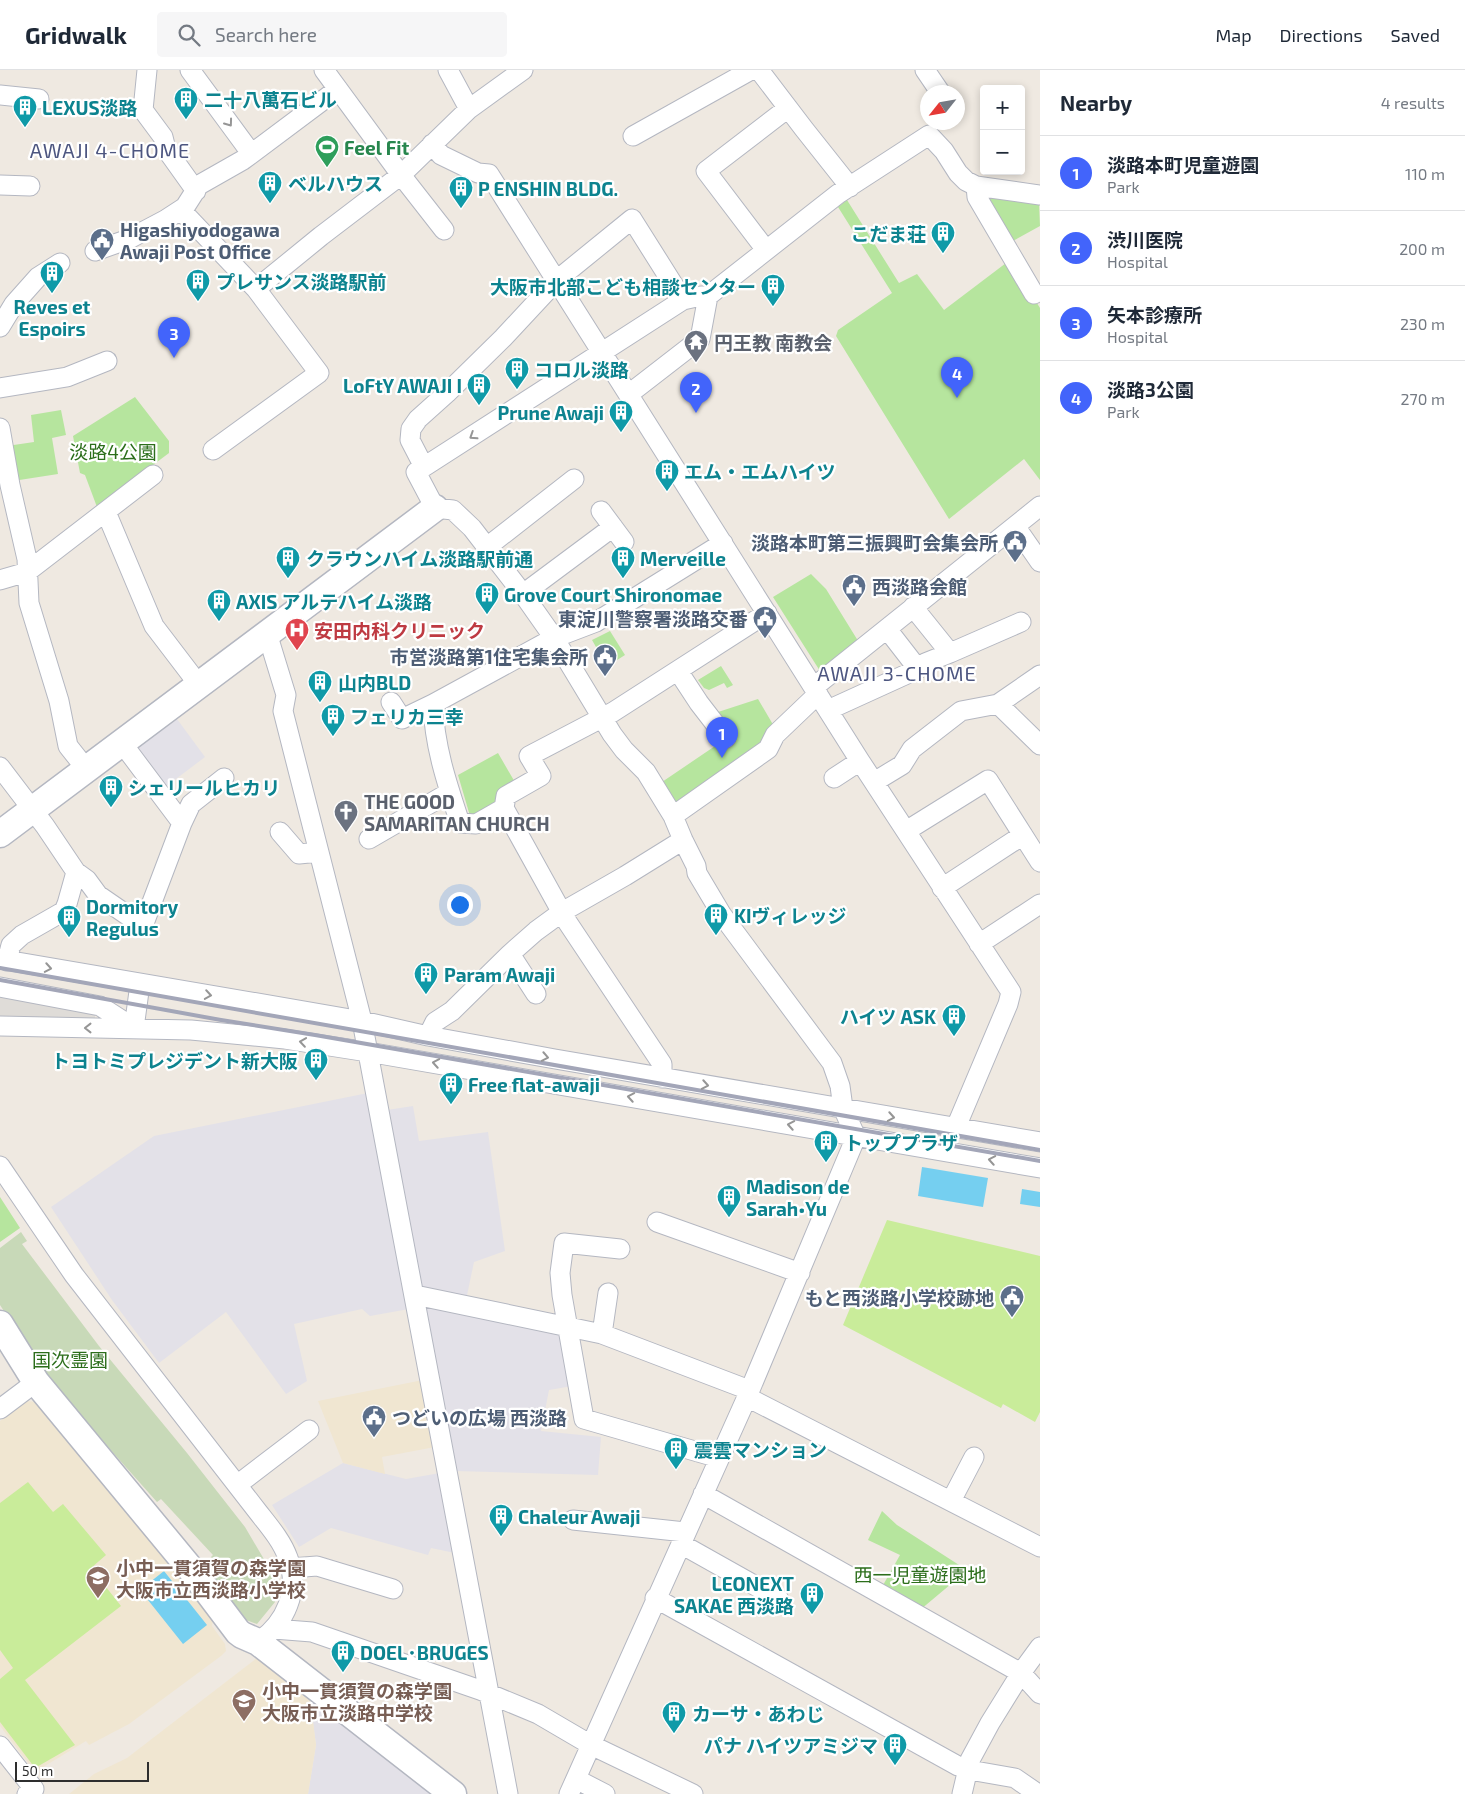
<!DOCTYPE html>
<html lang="en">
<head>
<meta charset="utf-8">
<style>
	:root { --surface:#fff; --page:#f6f6f7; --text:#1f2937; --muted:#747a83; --line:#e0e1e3; --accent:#4264fb }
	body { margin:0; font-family:"Exo 2","Noto Sans JP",sans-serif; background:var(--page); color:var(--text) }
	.controls { position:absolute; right:15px; top:15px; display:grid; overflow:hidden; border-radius:5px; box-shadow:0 2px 8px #0003 }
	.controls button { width:45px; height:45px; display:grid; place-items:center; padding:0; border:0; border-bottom:1px solid var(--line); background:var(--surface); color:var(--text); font:25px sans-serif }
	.compass { position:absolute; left:920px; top:15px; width:45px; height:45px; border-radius:50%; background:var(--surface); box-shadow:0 2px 8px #0003; rotate:239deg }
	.scale { position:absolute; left:15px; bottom:12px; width:134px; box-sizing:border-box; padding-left:5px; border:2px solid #2e2e2e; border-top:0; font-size:14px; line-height:18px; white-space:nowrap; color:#2e2e2e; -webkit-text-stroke:4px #fff; paint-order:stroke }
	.you { position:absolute; left:459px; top:834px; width:18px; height:18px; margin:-12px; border:4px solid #fff; border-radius:50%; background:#1a73e8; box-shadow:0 0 0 8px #1a73e833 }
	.badge { display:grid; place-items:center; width:32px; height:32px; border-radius:50%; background:var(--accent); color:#fff; font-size:16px; font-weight:700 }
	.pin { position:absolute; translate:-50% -41px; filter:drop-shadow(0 1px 2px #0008) }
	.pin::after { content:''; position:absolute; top:26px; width:18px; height:15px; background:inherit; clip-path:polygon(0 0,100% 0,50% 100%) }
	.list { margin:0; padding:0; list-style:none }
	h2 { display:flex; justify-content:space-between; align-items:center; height:65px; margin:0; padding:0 20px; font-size:21px }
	h2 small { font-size:16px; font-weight:400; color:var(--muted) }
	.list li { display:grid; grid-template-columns:32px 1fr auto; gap:15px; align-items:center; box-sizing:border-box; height:75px; padding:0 20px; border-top:1px solid var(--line) }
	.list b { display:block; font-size:19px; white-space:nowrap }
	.list p { margin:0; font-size:16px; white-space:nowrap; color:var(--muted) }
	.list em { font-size:16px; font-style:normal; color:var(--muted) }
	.icon { flex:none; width:28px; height:28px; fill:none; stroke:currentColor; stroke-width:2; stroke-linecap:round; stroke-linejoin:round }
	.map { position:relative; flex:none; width:1040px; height:1724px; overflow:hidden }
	header { display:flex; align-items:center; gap:30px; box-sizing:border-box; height:70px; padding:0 25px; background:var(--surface); border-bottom:1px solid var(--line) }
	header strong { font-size:24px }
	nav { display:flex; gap:28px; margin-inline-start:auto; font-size:18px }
	.search { width:350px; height:45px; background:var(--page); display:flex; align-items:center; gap:12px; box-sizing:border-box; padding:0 18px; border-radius:5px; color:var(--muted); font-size:19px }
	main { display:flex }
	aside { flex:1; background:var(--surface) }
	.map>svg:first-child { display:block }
</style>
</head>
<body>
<header>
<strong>Gridwalk</strong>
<div class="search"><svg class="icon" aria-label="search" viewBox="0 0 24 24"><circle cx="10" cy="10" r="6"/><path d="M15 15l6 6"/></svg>Search here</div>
<nav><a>Map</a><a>Directions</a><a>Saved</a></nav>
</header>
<main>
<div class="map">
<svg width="1040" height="1724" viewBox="0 0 1040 1724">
	<rect width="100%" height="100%" fill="#efe9e1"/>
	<path fill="#e3e1e8" d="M177 649 205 687 164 718 137 684 138 678Z
		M368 1023 409 1239 370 1246 362 1239 294 1254 307 1311 286 1324 226 1242 159 1293 112 1230 51 1137 154 1066Z
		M413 1036 419 1071 488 1062 505 1181 474 1192 466 1230 421 1217 387 1040Z
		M430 1234 562 1263 572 1316 549 1320 541 1361 601 1367 598 1405 455 1401 426 1237Z
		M343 1393 406 1409 440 1403 455 1483 431 1478 428 1485 331 1458 299 1477 272 1435Z
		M310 1628 434 1724H308L316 1675Z"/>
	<path fill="#f0e6d1" d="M423 1310 435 1377 382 1387 385 1404 343 1393 318 1331Z
		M26 1331 37 1332 180 1507 213 1550 212 1556 225 1574 226 1581 221 1586 129 1654 89 1675 86 1671 35 1702 0 1656V1351Z
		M257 1588 310 1628 316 1675 308 1724H69L94 1704 127 1688Z"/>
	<path fill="#b6e59e" d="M988 128 1039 133 1040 156 1011 172Z
		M847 130 899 213 917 204 944 240 1010 190 1040 238V410L1024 389 949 449 836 266 838 260 892 223 838 137Z
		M135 327 169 371V383L97 437 85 405 80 403 73 366Z
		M61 340 66 365 52 368 58 404 13 411 7 376 34 372 31 345Z
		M811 504 826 519 860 574 820 601 773 527Z
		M610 561 625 585 614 592 606 580 600 584 592 570Z
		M721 596 733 615 727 618 724 613 709 620 704 618 698 610Z
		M758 629 775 658 768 673 675 735 662 712 721 672 715 643Z
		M498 683 516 714 496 734 476 748 470 746 458 705Z
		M0 1127 20 1158 0 1172Z
		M882 1441 897 1455 973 1504 951 1514 920 1540 882 1517 900 1485 868 1470Z"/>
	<path fill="#c8d9b8" d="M21 1162 27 1171 22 1174 99 1276 187 1383 245 1457 278 1513 275 1532 257 1554 238 1547 211 1509 217 1505 211 1487 213 1485 161 1429 157 1432 50 1312 0 1235V1178Z"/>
	<path fill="#c9ec9a" d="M887 1150 1040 1186V1342L1035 1352 1003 1334 1001 1338 843 1255Z
		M28 1412 53 1442 63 1434 106 1485 91 1498 121 1536 25 1610 75 1675 35 1698 0 1652V1609L13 1598 0 1580V1433Z"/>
	<path fill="#dfdcd8" d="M0 926 95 943V948L87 951 0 948Z"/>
	<path fill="#75cff0" d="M922 1097 988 1108 983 1137 918 1126Z
		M1022 1119 1040 1122V1137L1020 1134Z
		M164 1501 207 1555 183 1574 140 1520Z"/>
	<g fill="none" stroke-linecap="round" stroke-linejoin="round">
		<defs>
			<path id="street" d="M147 0 143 40 163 67 166 79 196 121
				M190 0 251 83
				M324 0 401 105 469 39 523 0
				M448 0 469 39
				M759 0 804 59 850 117
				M925 0 940 22
				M0 25 39 29
				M633 66 751 0
				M432 74 441 85 478 103 489 104 860 691 1011 922 1008 934 959 1050 958 1058
				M0 115 30 116
				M976 116 977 127 1034 224
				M181 140 256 219 319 303 213 380
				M766 180 706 101 788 38
				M95 181 129 169 165 150 185 137 199 115 243 90 338 19
				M256 219 321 166 401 105 444 160
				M0 257 14 234 38 207 60 193
				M0 318 67 307 107 291
				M629 324 700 269 708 226
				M0 358 10 415 27 489 29 533 59 631 68 676 87 700
				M424 397 410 370 411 359 418 349 447 323 503 268 557 210 632 149 683 230
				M601 441 624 472
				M106 442 154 556 199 615
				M1015 456 1040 492
				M487 477 574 409
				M0 510 27 502 153 405
				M523 524 613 457
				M913 537 950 583 1021 552
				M267 563 286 625 283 641 362 951 508 1724
				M925 593 950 583
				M678 601 699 633 726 668
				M814 617 1040 436
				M391 632 402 649 433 634
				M998 634 1040 605
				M828 640 918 599 887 559
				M0 697 45 756 76 802 87 810 98 825 143 856 182 753 122 673
				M834 708 860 691
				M874 712 902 695 912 679 961 641 998 634 1040 675
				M504 738 506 726 541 706 529 686 613 642 767 543
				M673 746 768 679 775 665 818 624
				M182 753 191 734 224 708
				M906 761 988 710 1040 792
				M280 762 299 784 319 782
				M369 769 450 722
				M942 818 1023 765
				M979 874 1040 834
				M510 884 536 924
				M0 889 362 951 428 966 555 989 1040 1072
				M7 891 11 875 22 865 64 841 67 834 76 802
				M0 917 100 936 134 958 140 914
				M0 956 191 960 285 969 368 982 1040 1098
				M428 966 435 952 452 941 510 884 536 861 562 842 625 806 683 770
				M662 1008V994L566 850 504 738 476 754 460 753C447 714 434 675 433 634L554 568 596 552 723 473
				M0 1096 74 1205 258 1442C269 1456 282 1471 288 1488 300 1520 286 1553 258 1572
				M657 1152 800 1203
				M620 1179 564 1173 560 1203 562 1225 584 1349 719 1388
				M415 1225 602 1264 749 1320
				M602 1264 608 1223
				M747 1327 1040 1477
				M0 1339 36 1312
				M237 1415 309 1360
				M703 1424 1021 1603 1040 1624
				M951 1431 974 1387
				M573 1450 685 1462
				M681 1474 779 1529
				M291 1498 317 1496 393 1519
				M655 1528 958 1696 975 1701 1015 1708 1038 1724
				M274 1559 312 1562 480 1620 538 1644 591 1675 693 1724
				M0 1676 34 1719 27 1724
				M576 1709 605 1724
				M569 1724 747 1327 856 1067 843 1038 840 1016 832 993 722 845 697 803 696 796 683 770 673 746 646 702 624 680 612 664 554 568 523 524 472 458 453 440 435 438 416 402 683 230 701 226H708L838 124 929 65 944 81 958 103 966 111 976 116 1040 125
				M962 1724 970 1690 990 1653 1021 1603 1040 1577"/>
			<path id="secondary" d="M0 764 435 438
				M0 1254 36 1312 189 1497 238 1562 242 1565 258 1572 453 1724"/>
		</defs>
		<use href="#street" stroke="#b4b7c1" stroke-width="21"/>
		<use href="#secondary" stroke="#b4b7c1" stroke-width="29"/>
		<use href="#street" stroke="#fff" stroke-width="19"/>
		<use href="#secondary" stroke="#fff" stroke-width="26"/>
		<path stroke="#a3a6b8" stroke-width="4" d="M0 898 1040 1080
			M0 910 221 950 315 965 1040 1091"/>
	</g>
	<defs><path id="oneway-chevron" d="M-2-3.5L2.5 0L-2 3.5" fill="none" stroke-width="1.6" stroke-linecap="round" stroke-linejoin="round" transform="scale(1.25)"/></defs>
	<g stroke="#969696">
		<use href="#oneway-chevron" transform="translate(229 53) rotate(54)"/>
		<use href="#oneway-chevron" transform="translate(473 366) rotate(147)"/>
		<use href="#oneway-chevron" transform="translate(48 898) rotate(10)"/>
		<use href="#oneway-chevron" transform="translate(208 925) rotate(9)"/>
		<use href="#oneway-chevron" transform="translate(88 958) rotate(-180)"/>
		<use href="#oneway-chevron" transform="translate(303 972) rotate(-172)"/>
		<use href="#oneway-chevron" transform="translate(545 987) rotate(11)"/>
		<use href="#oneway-chevron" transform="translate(436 993) rotate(-170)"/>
		<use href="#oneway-chevron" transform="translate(705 1015) rotate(10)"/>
		<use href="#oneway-chevron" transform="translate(631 1027) rotate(-170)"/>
		<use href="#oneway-chevron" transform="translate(891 1047) rotate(10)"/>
		<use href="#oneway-chevron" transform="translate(791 1055) rotate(-170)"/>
		<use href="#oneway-chevron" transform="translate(992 1090) rotate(-170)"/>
	</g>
	<defs>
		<symbol id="building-pin" viewBox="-11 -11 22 30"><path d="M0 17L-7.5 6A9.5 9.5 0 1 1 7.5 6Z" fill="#0f9aa8" stroke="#fff"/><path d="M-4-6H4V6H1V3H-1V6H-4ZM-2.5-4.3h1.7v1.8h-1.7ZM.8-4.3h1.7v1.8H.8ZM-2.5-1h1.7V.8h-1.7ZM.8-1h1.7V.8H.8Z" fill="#fff"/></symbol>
		<symbol id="stadium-pin" viewBox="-11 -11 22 30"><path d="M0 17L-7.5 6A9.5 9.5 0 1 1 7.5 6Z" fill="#2e9e5b" stroke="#fff"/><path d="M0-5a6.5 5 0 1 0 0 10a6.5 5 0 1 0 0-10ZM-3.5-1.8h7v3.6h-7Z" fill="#fff"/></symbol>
		<symbol id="civic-pin" viewBox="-11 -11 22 30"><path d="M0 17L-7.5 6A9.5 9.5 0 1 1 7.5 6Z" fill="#5c6f8a" stroke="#fff"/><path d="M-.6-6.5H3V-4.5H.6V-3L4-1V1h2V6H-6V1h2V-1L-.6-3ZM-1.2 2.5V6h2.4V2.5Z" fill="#fff"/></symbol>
		<symbol id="temple-pin" viewBox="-11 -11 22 30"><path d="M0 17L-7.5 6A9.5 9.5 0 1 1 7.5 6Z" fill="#6b7280" stroke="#fff"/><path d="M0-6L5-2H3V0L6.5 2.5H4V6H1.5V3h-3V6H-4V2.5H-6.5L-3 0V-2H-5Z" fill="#fff"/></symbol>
		<symbol id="hospital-pin" viewBox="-11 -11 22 30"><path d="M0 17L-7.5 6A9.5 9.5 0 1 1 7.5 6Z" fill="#e0444e" stroke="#fff"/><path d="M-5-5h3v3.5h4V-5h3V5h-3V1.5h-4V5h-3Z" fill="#fff"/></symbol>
		<symbol id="church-pin" viewBox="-11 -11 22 30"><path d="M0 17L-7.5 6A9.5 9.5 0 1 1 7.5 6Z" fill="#6b7280" stroke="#fff"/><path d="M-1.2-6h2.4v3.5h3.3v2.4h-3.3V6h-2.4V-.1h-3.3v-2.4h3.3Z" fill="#fff"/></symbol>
		<symbol id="school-pin" viewBox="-11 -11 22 30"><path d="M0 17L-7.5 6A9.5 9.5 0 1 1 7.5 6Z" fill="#8d6e63" stroke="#fff"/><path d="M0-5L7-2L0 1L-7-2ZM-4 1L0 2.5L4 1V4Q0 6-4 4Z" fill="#fff"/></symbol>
	</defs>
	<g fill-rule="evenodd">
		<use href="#building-pin" x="172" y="15" width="28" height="38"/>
		<use href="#building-pin" x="11" y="23" width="28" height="38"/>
		<use href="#stadium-pin" x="313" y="63" width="28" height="38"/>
		<use href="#building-pin" x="256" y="99" width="28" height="38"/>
		<use href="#building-pin" x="447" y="104" width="28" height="38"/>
		<use href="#building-pin" x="929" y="149" width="28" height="38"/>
		<use href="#civic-pin" x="88" y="156" width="28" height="38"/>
		<use href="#building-pin" x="38" y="189" width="28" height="38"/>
		<use href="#building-pin" x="184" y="197" width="28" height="38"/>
		<use href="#building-pin" x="759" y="202" width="28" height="38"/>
		<use href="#temple-pin" x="682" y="258" width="28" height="38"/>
		<use href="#building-pin" x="503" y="285" width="28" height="38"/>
		<use href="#building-pin" x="465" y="301" width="28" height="38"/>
		<use href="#building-pin" x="607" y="328" width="28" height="38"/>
		<use href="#building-pin" x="653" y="387" width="28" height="38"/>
		<use href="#civic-pin" x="1001" y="458" width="28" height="38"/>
		<use href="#building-pin" x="274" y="474" width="28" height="38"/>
		<use href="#building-pin" x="609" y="474" width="28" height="38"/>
		<use href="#civic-pin" x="840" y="502" width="28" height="38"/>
		<use href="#building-pin" x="473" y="510" width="28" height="38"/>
		<use href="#building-pin" x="205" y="517" width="28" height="38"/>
		<use href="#civic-pin" x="751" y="534" width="28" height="38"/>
		<use href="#hospital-pin" x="283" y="546" width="28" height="38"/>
		<use href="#civic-pin" x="591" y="572" width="28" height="38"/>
		<use href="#building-pin" x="306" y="598" width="28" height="38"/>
		<use href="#building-pin" x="319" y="632" width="28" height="38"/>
		<use href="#building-pin" x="97" y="703" width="28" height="38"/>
		<use href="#church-pin" x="332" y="728" width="28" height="38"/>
		<use href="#building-pin" x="702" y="831" width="28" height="38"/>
		<use href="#building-pin" x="55" y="833" width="28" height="38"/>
		<use href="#building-pin" x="412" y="890" width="28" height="38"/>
		<use href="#building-pin" x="940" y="932" width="28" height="38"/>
		<use href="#building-pin" x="302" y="976" width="28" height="38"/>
		<use href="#building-pin" x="437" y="1000" width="28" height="38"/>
		<use href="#building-pin" x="812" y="1058" width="28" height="38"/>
		<use href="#building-pin" x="715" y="1113" width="28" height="38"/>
		<use href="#civic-pin" x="998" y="1213" width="28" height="38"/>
		<use href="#civic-pin" x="360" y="1333" width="28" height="38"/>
		<use href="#building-pin" x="662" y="1365" width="28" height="38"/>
		<use href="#building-pin" x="487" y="1432" width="28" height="38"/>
		<use href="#school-pin" x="84" y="1494" width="28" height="38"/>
		<use href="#building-pin" x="798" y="1510" width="28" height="38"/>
		<use href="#building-pin" x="329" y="1568" width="28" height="38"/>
		<use href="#school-pin" x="230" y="1617" width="28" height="38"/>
		<use href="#building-pin" x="660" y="1629" width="28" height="38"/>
		<use href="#building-pin" x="881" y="1661" width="28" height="38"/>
	</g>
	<g text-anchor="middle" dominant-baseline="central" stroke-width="4.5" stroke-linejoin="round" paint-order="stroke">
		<g font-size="19" font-weight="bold" fill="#0d838f" stroke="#fff" text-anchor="start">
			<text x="204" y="29">二十八萬石ビル</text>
			<text x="42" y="37">LEXUS淡路</text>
			<text x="288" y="113">ベルハウス</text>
			<text x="478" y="118">P ENSHIN BLDG.</text>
			<text x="926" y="163" text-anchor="end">こだま荘</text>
			<text x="216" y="211">プレサンス淡路駅前</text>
			<text x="756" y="216" text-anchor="end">大阪市北部こども相談センター</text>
			<text x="52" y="236" text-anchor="middle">Reves et<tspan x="52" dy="22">Espoirs</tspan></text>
			<text x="534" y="299">コロル淡路</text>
			<text x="462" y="315" text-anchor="end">LoFtY AWAJI I</text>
			<text x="604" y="342" text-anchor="end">Prune Awaji</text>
			<text x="684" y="401">エム・エムハイツ</text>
			<text x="306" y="488">クラウンハイム淡路駅前通</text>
			<text x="640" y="488">Merveille</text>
			<text x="504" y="524">Grove Court Shironomae</text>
			<text x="236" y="531">AXIS アルテハイム淡路</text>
			<text x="338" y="612">山内BLD</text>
			<text x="350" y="646">フェリカ三幸</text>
			<text x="128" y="717">シェリールヒカリ</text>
			<text x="86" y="836">Dormitory<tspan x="86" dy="22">Regulus</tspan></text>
			<text x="734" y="845">KIヴィレッジ</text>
			<text x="444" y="904">Param Awaji</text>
			<text x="936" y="946" text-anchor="end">ハイツ ASK</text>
			<text x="298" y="990" text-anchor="end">トヨトミプレジデント新大阪</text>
			<text x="468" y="1014">Free flat-awaji</text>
			<text x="844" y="1072">トッププラザ</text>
			<text x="746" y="1116">Madison de<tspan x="746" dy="22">Sarah•Yu</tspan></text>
			<text x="694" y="1379">震雲マンション</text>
			<text x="518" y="1446">Chaleur Awaji</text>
			<text x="794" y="1513" text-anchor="end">LEONEXT<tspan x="794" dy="22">SAKAE 西淡路</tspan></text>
			<text x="360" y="1582">DOEL･BRUGES</text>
			<text x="692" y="1643">カーサ・あわじ</text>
			<text x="878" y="1675" text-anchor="end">パナ ハイツアミジマ</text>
		</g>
		<g font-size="19" font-weight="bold" fill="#27864d" stroke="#fff" text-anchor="start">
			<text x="344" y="77">Feel Fit</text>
		</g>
		<g font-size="19" font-weight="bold" fill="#4e5e75" stroke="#fff" text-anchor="end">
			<text x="120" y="159" text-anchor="start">Higashiyodogawa<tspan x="120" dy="22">Awaji Post Office</tspan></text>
			<text x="998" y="472">淡路本町第三振興町会集会所</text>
			<text x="872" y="516" text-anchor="start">西淡路会館</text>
			<text x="748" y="548">東淀川警察署淡路交番</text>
			<text x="588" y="586">市営淡路第1住宅集会所</text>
			<text x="994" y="1227">もと西淡路小学校跡地</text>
			<text x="392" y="1347" text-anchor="start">つどいの広場 西淡路</text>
		</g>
		<g font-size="19" font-weight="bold" fill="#5b616d" stroke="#fff" text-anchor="start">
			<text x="714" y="272">円王教 南教会</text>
			<text x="364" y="731">THE GOOD<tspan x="364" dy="22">SAMARITAN CHURCH</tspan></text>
		</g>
		<g font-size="19" fill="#2c6e1b" stroke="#fff">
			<text x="113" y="381">淡路4公園</text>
			<text x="70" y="1289">国次霊園</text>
			<text x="920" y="1504">西一児童遊園地</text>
		</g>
		<g font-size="19" font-weight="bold" fill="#be3a42" stroke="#fff" text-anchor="start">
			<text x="314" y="560">安田内科クリニック</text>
		</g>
		<g font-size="19" font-weight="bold" fill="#785e54" stroke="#fff" text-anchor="start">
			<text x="116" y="1497">小中一貫須賀の森学園<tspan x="116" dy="22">大阪市立西淡路小学校</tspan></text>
			<text x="262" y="1620">小中一貫須賀の森学園<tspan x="262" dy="22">大阪市立淡路中学校</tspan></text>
		</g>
		<g font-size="20" letter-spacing="1" fill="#4d5680" stroke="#fff">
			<text x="110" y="80">AWAJI 4-CHOME</text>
			<text x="897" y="603">AWAJI 3-CHOME</text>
		</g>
	</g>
</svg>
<div class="controls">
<button>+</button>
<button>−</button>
</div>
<svg class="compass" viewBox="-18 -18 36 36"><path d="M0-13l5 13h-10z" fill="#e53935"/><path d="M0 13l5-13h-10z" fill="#747a83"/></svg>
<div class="scale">50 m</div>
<div class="you"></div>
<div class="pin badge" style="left:722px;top:688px">1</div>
<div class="pin badge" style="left:696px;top:343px">2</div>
<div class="pin badge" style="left:174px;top:288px">3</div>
<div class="pin badge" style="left:957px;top:328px">4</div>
</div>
<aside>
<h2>Nearby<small>4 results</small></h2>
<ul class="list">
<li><span class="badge">1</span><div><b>淡路本町児童遊園</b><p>Park</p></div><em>110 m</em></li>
<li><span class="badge">2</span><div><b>渋川医院</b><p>Hospital</p></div><em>200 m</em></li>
<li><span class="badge">3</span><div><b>矢本診療所</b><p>Hospital</p></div><em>230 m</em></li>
<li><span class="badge">4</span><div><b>淡路3公園</b><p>Park</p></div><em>270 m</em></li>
</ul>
</aside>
</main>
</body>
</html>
